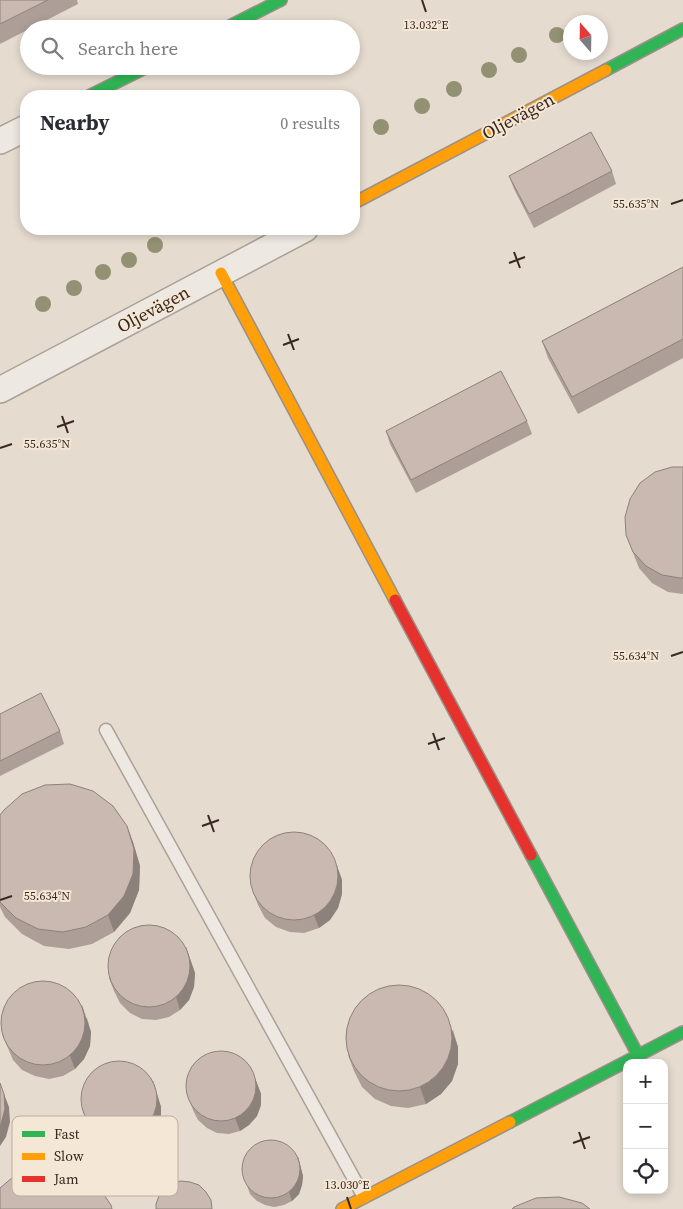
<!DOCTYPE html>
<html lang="en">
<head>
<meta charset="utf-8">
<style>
	:root { --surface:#fff; --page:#f2f2f3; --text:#2b2b33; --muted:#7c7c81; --line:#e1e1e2 }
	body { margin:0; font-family:"Source Serif 4",serif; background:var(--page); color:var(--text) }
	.controls { position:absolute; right:15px; bottom:15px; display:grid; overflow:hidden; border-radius:10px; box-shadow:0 2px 8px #0003 }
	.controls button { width:45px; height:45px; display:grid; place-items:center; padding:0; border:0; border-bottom:1px solid var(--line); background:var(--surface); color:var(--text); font:25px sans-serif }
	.compass { position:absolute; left:563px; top:15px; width:45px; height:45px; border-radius:50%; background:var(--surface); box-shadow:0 2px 8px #0003; rotate:340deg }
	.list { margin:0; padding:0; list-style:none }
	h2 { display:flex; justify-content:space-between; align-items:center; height:65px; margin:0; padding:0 20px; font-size:21px }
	h2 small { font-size:16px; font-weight:400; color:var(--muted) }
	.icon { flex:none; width:28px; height:28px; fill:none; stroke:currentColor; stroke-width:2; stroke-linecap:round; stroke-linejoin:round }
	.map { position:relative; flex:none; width:683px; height:1209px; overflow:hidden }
	.search { position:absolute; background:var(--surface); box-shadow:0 2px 8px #0003; left:20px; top:20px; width:340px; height:55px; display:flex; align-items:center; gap:12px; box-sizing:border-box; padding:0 18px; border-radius:28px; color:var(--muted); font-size:19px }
	.panel { position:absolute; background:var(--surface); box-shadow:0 2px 8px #0003; left:20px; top:90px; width:340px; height:145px; border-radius:20px }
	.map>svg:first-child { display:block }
</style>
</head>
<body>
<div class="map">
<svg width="683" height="1209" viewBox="0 0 683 1209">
	<rect width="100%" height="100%" fill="#e5dbcf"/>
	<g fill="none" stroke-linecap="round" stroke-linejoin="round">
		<defs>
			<path id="lane" d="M106 730 364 1197"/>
			<path id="street" d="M0 141 26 128
				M0 390 305 229"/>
			<path id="fast" d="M224 29 281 0
				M606 70 683 29
				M89 96 149 66
				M531 855 638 1055
				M510 1122 683 1032"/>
			<path id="slow" d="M354 203 606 70
				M221 273 395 600
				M342 1209 510 1122"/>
			<path id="jam" d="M395 600 531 855"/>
		</defs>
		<use href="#lane" stroke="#aaa198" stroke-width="15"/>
		<use href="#street" stroke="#aaa198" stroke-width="28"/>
		<use href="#fast" stroke="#9a9088" stroke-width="14"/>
		<use href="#slow" stroke="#9a9088" stroke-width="14"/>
		<use href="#jam" stroke="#9a9088" stroke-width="14"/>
		<use href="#lane" stroke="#ede8e1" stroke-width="12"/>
		<use href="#street" stroke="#ede8e1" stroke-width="25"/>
		<use href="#fast" stroke="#30b455" stroke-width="11"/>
		<use href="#slow" stroke="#ff9f0a" stroke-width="11"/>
		<use href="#jam" stroke="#e5322d" stroke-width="11"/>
	</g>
	<g fill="#939173">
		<circle cx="557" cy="35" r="8"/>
		<circle cx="519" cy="55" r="8"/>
		<circle cx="489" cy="70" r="8"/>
		<circle cx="454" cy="89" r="8"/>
		<circle cx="422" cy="106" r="8"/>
		<circle cx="381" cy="127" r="8"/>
		<circle cx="155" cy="245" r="8"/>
		<circle cx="129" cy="260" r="8"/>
		<circle cx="103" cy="272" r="8"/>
		<circle cx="74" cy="288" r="8"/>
		<circle cx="43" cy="304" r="8"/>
	</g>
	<path fill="#ad9f97" d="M0 0H77L78 4 0 44Z
		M612 171 616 184 534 228 514 189 509 176Z
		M683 267V358L578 414 548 358 542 341Z
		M527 421 532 434 416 493 390 444 386 431Z
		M683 467V594L668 592 652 583 639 568 626 535Z
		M0 714 60 731 64 744 0 776Z
		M0 815 133 842 140 866 139 890 130 913 114 932 92 944 69 949 44 946 22 934 5 917 0 907Z
		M337 866 342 880V894L338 908 330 920 319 928 304 933 290 932 276 927 265 918 258 905 253 892Z
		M186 947 195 973 194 987 189 1000 180 1010 169 1017 156 1020 142 1019 130 1013 120 1003 114 991 109 978Z
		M87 1018 91 1032 90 1046 84 1059 75 1069 63 1076 49 1079 35 1076 22 1070 13 1060 2 1034Z
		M453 1030 458 1047V1064L452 1081 441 1094 426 1104 408 1108 391 1106 375 1099 362 1087 354 1071 348 1055Z
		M252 1070 261 1094V1105L257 1116 249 1125 240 1131 229 1134 217 1133 207 1128 198 1120 193 1110 188 1097Z
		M153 1081 161 1107V1120L156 1132 148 1142 136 1148 125 1150 112 1148 102 1143 93 1135 87 1124 83 1111Z
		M298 1157 303 1176 302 1185 299 1194 292 1201 284 1205 274 1207 265 1205 257 1201 250 1194 243 1175Z"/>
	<path fill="#8d827b" d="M127 826 133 842 140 866 139 890 130 913 114 932 108 915Z
		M337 866 342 880V894L338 908 330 920 319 928 314 915Z
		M186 947 195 973 194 987 189 1000 180 1010 176 997Z
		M82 1005 91 1032 90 1046 84 1059 75 1069 70 1056Z
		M446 1013 458 1047V1064L452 1081 441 1094 426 1104 420 1087Z
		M252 1070 261 1094V1105L257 1116 249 1125 240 1131 235 1118Z
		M153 1081 161 1107V1120L156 1132 148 1142 143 1129Z
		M4 1094 9 1107 10 1122 6 1137 0 1146V1126Z
		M298 1157 303 1176 302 1185 299 1194 292 1201 289 1192Z"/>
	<path fill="#c9b9b0" stroke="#8d827b" d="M0 0H48L0 24Z
		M591 132 612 171 529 214 509 176Z
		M683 267V339L572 397 542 341Z
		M501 371 527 421 411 480 386 431Z
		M672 467H683V578H680L662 575 646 566 633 552 626 535 625 517 630 499 640 483 655 472Z
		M41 693 60 731 0 761V714Z
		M70 784 93 791 113 806 127 826 134 849 133 874 124 896 108 915 86 927 63 932 38 929 16 918 0 902V815L4 810 22 794 45 785Z
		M250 876a44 44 0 1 1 88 0a44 44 0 1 1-88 0Z
		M108 966a41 41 0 1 1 82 0a41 41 0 1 1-82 0Z
		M1 1023a42 42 0 1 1 84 0a42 42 0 1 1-84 0Z
		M346 1038a53 53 0 1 1 106 0a53 53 0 1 1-106 0Z
		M186 1086a35 35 0 1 1 70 0a35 35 0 1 1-70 0Z
		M81 1099a38 38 0 1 1 76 0a38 38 0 1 1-76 0Z
		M0 1083 4 1094 5 1109 1 1124 0 1126Z
		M242 1169a29 29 0 1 1 58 0a29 29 0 1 1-58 0Z
		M57 1167 79 1173 98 1186 111 1205 112 1209H0V1188L13 1177 34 1168Z
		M181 1181 190 1182 199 1185 206 1192 211 1200 212 1209H156V1204L159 1196 172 1183Z
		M559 1197 582 1203 590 1209H512L514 1207 536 1198Z"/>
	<path fill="none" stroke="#392820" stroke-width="2" d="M422 0 426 12M671 204 683 200M514 252 520 268M509 263 525 257M288 334 294 350M283 345 299 339M62 416 68 433M57 427 74 421M0 448 12 444M671 656 683 652M433 733 439 750M428 744 445 738M208 815 214 832M202 826 219 820M0 900 12 896M579 1132 585 1149M573 1143 590 1137M347 1197 351 1209"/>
	<g text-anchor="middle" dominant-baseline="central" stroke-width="4" stroke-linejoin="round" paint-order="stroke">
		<g font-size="18" fill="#392820" stroke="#f5e7d6">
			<text transform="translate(518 116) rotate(-28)">Oljevägen</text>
			<text transform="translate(153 309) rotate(-28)">Oljevägen</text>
		</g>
	</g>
	<rect x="12" y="1116" width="166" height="80" rx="8" fill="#f5e7d6" stroke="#bdae9f" stroke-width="1"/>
	<rect x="22" y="1131" width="23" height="6" fill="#30b455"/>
	<rect x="22" y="1153" width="23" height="7" fill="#ff9f0a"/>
	<rect x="22" y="1176" width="23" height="6" fill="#e5322d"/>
	<g font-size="14" fill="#392820">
		<text x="54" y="1139">Fast</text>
		<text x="54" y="1161">Slow</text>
		<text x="54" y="1184">Jam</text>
	</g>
	<g font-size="12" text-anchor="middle" fill="#392820" stroke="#f5e7d6" stroke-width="4" stroke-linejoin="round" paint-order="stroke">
		<text x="426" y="29">13.032°E</text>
		<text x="636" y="208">55.635°N</text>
		<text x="47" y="448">55.635°N</text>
		<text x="636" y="660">55.634°N</text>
		<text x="47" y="900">55.634°N</text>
		<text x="347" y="1189">13.030°E</text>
	</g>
</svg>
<div class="controls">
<button>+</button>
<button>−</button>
<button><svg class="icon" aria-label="locate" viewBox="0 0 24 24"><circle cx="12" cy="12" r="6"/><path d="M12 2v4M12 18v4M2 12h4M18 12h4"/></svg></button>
</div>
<svg class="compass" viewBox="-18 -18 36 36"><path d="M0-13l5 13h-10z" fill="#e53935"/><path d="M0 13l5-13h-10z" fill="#7c7c81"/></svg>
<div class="search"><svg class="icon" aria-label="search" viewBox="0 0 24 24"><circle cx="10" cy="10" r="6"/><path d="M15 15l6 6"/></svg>Search here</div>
<section class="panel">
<h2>Nearby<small>0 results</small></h2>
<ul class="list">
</ul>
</section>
</div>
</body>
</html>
